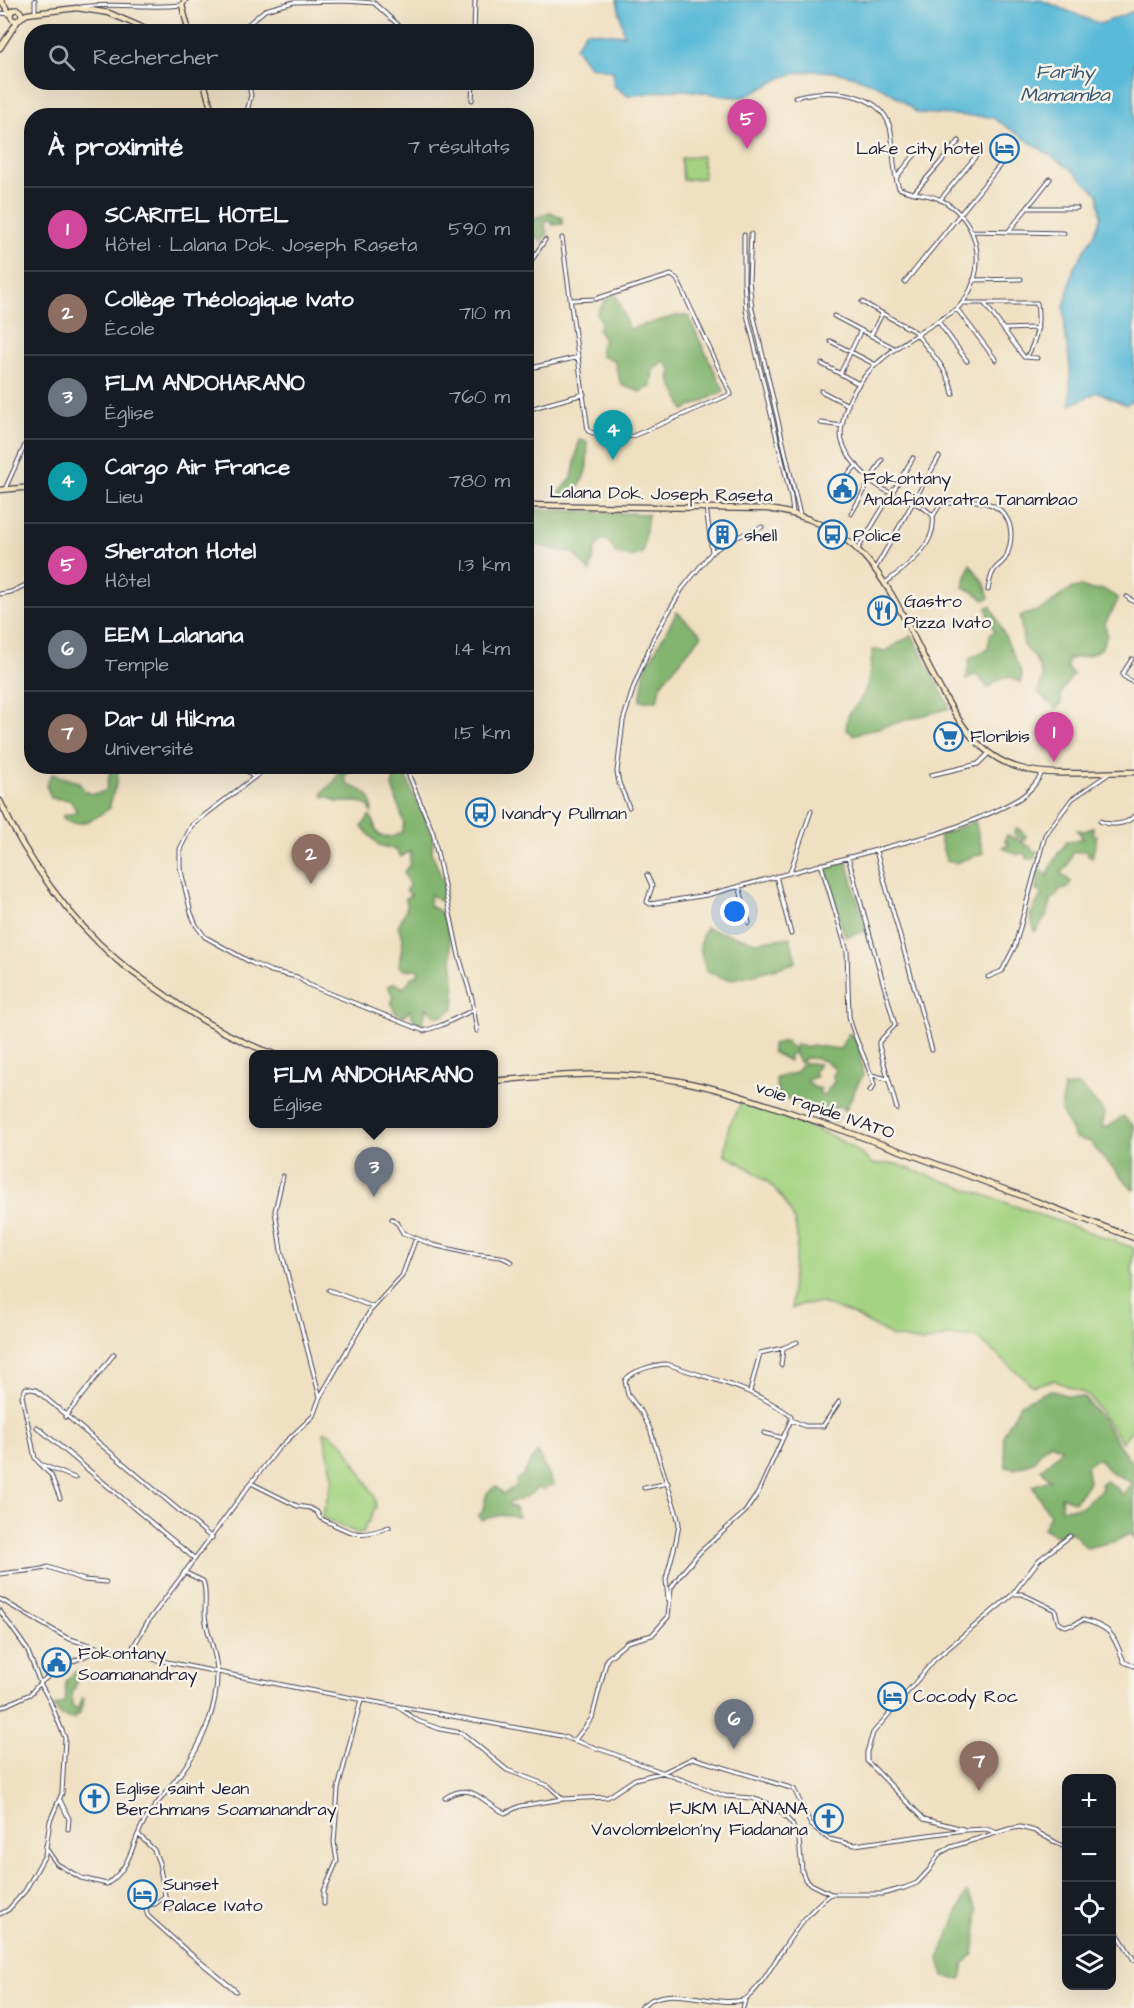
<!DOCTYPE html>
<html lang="fr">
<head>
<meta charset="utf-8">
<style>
	:root { --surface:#171b24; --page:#242831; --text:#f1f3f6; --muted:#9ea1a6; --line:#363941; --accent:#ea580c }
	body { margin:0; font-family:"Architects Daughter",sans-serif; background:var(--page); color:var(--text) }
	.controls { position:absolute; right:18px; bottom:18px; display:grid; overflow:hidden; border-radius:12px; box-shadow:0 6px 24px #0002 }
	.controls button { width:54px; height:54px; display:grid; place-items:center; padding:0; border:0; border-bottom:2px solid var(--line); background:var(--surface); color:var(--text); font:30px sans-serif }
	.you { position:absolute; left:735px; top:912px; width:21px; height:21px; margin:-15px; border:4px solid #fff; border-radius:50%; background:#1a73e8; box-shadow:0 0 0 9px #1a73e833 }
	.badge { display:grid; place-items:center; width:39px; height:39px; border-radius:50%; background:var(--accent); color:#fff; font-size:20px; font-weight:700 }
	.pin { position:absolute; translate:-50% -50px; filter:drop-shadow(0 2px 3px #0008) }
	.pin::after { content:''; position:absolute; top:32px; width:21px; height:18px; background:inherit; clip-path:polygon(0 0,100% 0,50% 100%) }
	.popup { position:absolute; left:249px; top:1050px; width:249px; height:78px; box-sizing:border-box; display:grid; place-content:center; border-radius:12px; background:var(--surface); filter:drop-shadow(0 2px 4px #0005); font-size:20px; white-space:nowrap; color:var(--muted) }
	.popup b { font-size:22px; color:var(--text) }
	.popup::after { content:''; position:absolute; left:50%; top:100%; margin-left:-12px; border:12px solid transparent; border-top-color:var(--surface) }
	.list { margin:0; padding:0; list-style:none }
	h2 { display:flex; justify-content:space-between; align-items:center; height:78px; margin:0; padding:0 24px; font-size:26px }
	h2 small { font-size:20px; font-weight:400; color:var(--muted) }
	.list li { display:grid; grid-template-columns:39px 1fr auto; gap:18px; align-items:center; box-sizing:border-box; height:84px; padding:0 24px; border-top:2px solid var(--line) }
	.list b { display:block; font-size:22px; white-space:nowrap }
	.list p { margin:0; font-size:20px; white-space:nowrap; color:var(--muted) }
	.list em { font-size:20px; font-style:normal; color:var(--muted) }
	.icon { flex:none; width:33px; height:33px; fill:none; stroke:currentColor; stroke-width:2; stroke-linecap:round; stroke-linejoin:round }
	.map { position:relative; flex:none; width:1134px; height:2008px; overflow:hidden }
	.search { position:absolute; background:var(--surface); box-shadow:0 6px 24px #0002; left:24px; top:24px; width:510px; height:66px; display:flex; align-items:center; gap:15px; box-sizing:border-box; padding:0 21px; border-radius:24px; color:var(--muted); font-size:22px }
	.panel { position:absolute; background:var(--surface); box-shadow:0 6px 24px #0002; left:24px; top:108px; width:510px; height:666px; border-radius:24px }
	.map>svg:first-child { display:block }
</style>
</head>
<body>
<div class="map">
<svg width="1134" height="2008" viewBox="0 0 1134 2008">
	<rect width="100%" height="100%" fill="#f7f3e8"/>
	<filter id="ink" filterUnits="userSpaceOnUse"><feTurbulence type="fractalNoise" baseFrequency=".0167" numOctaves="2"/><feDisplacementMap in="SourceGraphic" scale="12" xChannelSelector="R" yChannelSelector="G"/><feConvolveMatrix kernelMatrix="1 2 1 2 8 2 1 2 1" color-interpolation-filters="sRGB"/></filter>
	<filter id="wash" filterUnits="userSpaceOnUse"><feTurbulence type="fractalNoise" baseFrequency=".008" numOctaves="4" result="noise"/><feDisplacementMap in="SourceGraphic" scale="24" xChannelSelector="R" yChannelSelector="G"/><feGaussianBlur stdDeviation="1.35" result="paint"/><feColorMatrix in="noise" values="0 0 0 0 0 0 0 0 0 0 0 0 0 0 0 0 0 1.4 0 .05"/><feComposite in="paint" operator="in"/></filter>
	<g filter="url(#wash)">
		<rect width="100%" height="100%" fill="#f0e0c2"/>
		<path fill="#a4d381" stroke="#637a5e" stroke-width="1.5" d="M702 156 704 178 683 180 681 158Z
			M741 1103C780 1117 844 1133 872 1164H896L1134 1248 1132 1274 1134 1276V1428L1122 1442 1088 1395 1054 1380 1033 1386 976 1337 948 1336 922 1342 893 1337 850 1313 821 1303 802 1304 792 1309C792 1300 791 1290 792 1281 793 1269 797 1256 797 1244 799 1201 760 1172 725 1155L728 1128Z
			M325 1431 344 1444 374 1495 376 1506 369 1522 366 1523 364 1532 357 1533 322 1517 333 1477 324 1433Z"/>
		<path fill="#83b56f" stroke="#526c55" stroke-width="1.5" fill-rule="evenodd" d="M551 212 562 218V224L553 225 550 220H546L545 228 548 233 542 241 531 234 527 235V221Z
			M609 294 617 297 629 329 676 316H688L724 391 684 410 670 380 672 370 664 361 653 370 651 387 640 392 621 385 614 360 602 357 600 348 604 341 598 330 601 322 597 313Z
			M579 440 587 442C589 463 587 482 570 495L559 493 572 478Z
			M527 509 648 514 643 553 632 557 616 554 611 544 604 539 596 546 590 572 575 554 527 543Z
			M970 564 985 584 989 598 984 600 974 592 963 587Z
			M1081 586 1092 590 1103 589 1118 598 1115 606 1105 623 1107 635 1101 649 1087 656 1068 659 1067 669 1073 674 1061 693V704L1056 709 1038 692 1043 677 1034 656 1024 647 1020 616C1029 613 1041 611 1048 606 1061 596 1064 590 1081 586Z
			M991 606 1022 674 1020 683 1012 677 1000 679 988 688 978 676 973 675 966 680 970 658 988 649 990 635 995 631 989 621 987 607Z
			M677 612 702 635 661 684 657 701H640L645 669Z
			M912 635 950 708 853 735 846 729C848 708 851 714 861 699 870 685 870 666 873 650L886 651Z
			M346 766 373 767 374 770 372 774C362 770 352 768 344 777L348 785C362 789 376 797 371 814L370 807 359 802H337L328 797H324L322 793 335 781 339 772Z
			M111 767H117C120 788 110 791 110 808 96 818 82 829 64 820L63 815 76 813 75 808 70 800 51 798 46 785 52 774 78 782 85 791 93 794 106 791Z
			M390 767H398L399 772 404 771 417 804C428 813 424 826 433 836L432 853 444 884V897L440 901 430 894 429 906C433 908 438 909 441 913 451 924 456 992 454 1008L443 1016H436L426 1007 423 1023H418L412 1017 410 1010 404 1016 395 1012 391 1002 393 996 388 986 395 983 404 988 411 978 418 975 419 971 416 969 404 970 399 966 403 938 398 926 406 910V898L411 895 406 890 409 886 404 872 410 864V851L401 857 396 850 379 845 362 827 369 816 371 817C376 822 373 824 376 830 380 841 395 837 402 832L404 823 392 786 395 774Z
			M975 821 983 853 955 863 946 860 939 836Z
			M1093 827V834L1097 835 1092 858 1088 855V851L1073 852 1067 867 1061 873 1071 882 1067 889H1060L1056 896 1049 901 1051 903 1046 917 1035 932 1030 915 1042 894 1036 890V886L1039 880 1035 873 1037 869H1041L1047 876 1058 853 1064 846 1066 841H1072L1082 838 1084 839 1077 830 1086 831Z
			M1018 828 1026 836V839L1023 841 1025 846 1028 845 1034 852 1037 851 1034 859H1027L1023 852 1018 855 1003 848V846H1009L1005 840 1007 835 1022 842V838L1017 837 1014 833 1016 829Z
			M847 861 866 931 845 937 824 867Z
			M706 928 756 942 790 937 796 962C789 965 738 979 730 979 723 979 713 974 707 972 701 954 696 945 706 928Z
			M848 1034H852L859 1045 863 1076C854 1087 852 1099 845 1111L840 1106 832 1107 839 1116 835 1123 777 1093 776 1078 795 1073 803 1063 819 1064 814 1072 816 1077 807 1080 813 1087 821 1089 819 1093 824 1096 834 1082 833 1074 836 1070C827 1060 818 1058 805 1058L800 1063 793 1052 789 1055V1061L772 1052V1044L785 1041 795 1050 796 1044 806 1048 811 1045 840 1049Z
			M1079 1085 1105 1113 1102 1127H1108L1123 1116 1134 1126V1190L1097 1151 1091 1142 1075 1138 1061 1111 1064 1087Z
			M1050 1390 1069 1396 1083 1397 1103 1420 1127 1457 1134 1463V1538L1131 1533 1116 1541 1087 1548 1072 1532 1058 1537 1043 1528 1050 1515 1032 1486 1050 1480 1041 1469 1057 1455 1061 1448 1051 1443 1039 1452 1035 1461 1015 1469 1006 1467 1003 1436 1020 1404ZM1098 1458 1109 1471 1132 1483 1122 1495 1118 1489 1106 1481 1101 1483 1102 1489 1082 1507 1062 1509 1061 1496 1075 1502 1089 1482 1086 1466Z
			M537 1452 554 1485 547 1486 544 1490 537 1488C531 1495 517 1502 509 1502L508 1505 515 1508 519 1517 500 1515 482 1520 479 1518V1514L482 1513 487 1493 496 1486 503 1494 517 1486 516 1480 523 1475Z
			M74 1672H78L79 1677 72 1694V1706L77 1710 82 1698 84 1699 79 1715H75L74 1719C65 1719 58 1714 54 1707L64 1703 66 1682Z
			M966 1892 977 1909V1928L973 1954 964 1964 961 1979 944 1977 939 1959Z"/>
		<path fill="#5abad8" stroke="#3e6e8a" stroke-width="1.5" d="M617 0H1041L1100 24 1134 11V399L1126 405 1098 392 1070 405V367L1065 332 1064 307 1074 267 1094 235 1101 217 1098 194 1071 169 992 117 917 113C885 83 832 61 787 76 773 80 756 95 742 97 725 99 700 90 683 90 665 89 646 94 628 96L613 85V71L589 66 575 47 586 31 624 35Z"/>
	</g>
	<g filter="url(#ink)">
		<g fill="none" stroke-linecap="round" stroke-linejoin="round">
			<defs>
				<path id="street" d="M35 0V13
					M81 7C115 2 148 9 182 5
					M0 13 10 14
					M239 32 265 10 294 2 346 1 374 3 406 32
					M474 32 475 0
					M795 97C825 88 879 90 890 127 895 146 891 168 899 188 911 195 926 193 939 199 983 219 989 276 957 309 914 338 853 364 843 421 841 428 840 437 843 444 848 459 862 472 874 483 891 498 918 499 933 516 937 546 906 567 885 583
					M472 100 473 82
					M246 116 251 95 248 82
					M896 178 917 152 925 151
					M914 193 959 141
					M940 200 981 150
					M1027 208H1077
					M972 231 1064 233
					M1008 232 1050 179
					M751 234 749 280 752 309 800 515
					M744 235V281L746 310 791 497 793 513
					M562 238 588 431C602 437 618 438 633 436L731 394 677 279 671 275 595 299 571 300
					M526 269 545 240
					M973 280 1021 279
					M905 282 1005 159
					M862 302 919 334
					M964 303H1037C1040 324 1037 338 1027 357
					M985 304 1024 357 1037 358
					M957 309 996 360
					M834 316 896 349
					M938 321 967 361
					M1004 329 1038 328
					M871 335 882 314
					M917 335C931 353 949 370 953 394
					M830 341 876 365
					M822 364 859 384
					M526 369 579 357
					M840 374 861 330
					M821 391 848 405
					M526 410 584 394
					M821 423 842 426
					M841 482 857 465
					M5 489 32 430
					M706 507 712 552
					M851 514 882 460
					M933 516 940 505C952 503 965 500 977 501 1008 505 1017 528 1007 555 1005 563 996 565 993 572 990 577 989 585 988 590
					M858 549 913 458
					M875 569 939 457
					M0 594 11 592 32 582
					M1127 597 1134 602
					M1132 659 1123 673V676L1134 683
					M243 766 254 778
					M269 766 192 825 180 849V867L191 913 196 925 205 937 252 963 271 971 297 977 309 985 424 1031 442 1025 473 1010
					M405 766 433 833 459 956 472 999 477 1031
					M931 775 978 764 989 753
					M629 807 619 783 617 772 623 721 634 686 654 637 682 589 712 552 730 540 762 527
					M1100 821C1110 826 1127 825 1134 816
					M876 851 932 1050
					M848 857 895 1025 879 1042V1046L897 1109
					M821 864 847 951 849 1016C854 1040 868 1061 874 1085L870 1091
					M790 872 811 811
					M647 875 652 886 647 902 650 904 707 895 936 834C964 824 995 813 1020 798 1028 793 1039 781 1042 772
					M776 876 791 934
					M739 886 749 923
					M988 977 1002 971 1015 946 1045 835 1072 799 1110 773
					M872 1075 887 1079
					M283 1176 275 1211 281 1250 320 1397
					M392 1219 398 1224 403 1233 433 1245 467 1253 501 1257 512 1262
					M329 1290 373 1307
					M781 1365 783 1349
					M750 1391 760 1353 783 1348 797 1342
					M65 1417 114 1354
					M791 1420 805 1426H823L839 1402
					M37 1427 195 1559
					M764 1433 783 1438
					M42 1467 51 1475 60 1498
					M75 1478 40 1464 35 1458 22 1396 26 1388 36 1390 212 1538
					M251 1483 297 1506 310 1508 317 1512 320 1518C350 1532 356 1540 389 1527
					M644 1488 668 1483
					M0 1574C14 1571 37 1572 48 1567L84 1580 106 1582
					M1013 1594H1022L1055 1610 1058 1622 1064 1626 1073 1625 1083 1620C1113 1628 1113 1635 1124 1662L1134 1666
					M0 1599 67 1638 102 1649 298 1688 561 1736 611 1753 725 1796 751 1798 767 1803 780 1811 792 1824 799 1840 802 1871 805 1879 809 1883 831 1894H882L904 1888 917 1883 929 1870 940 1853 951 1847 1009 1829 1020 1827 1035 1831 1066 1848
					M0 1611 27 1649 40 1683 30 1694 0 1708
					M129 1654 147 1623 251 1483 278 1449 313 1416 320 1397 370 1311 402 1276 416 1238
					M398 1707 418 1721 440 1729 462 1733 507 1770 549 1786 563 1799
					M575 1740 592 1718 607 1659 627 1642 652 1635 668 1617 671 1588 681 1574 701 1551 745 1512 758 1493 791 1420V1416C752 1387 712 1380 667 1364 657 1364 629 1371 625 1381L628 1395 642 1413 650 1429 677 1515 679 1524 676 1541 666 1579 668 1599
					M445 1798C473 1780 482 1803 505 1813L520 1806 563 1799 608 1797 635 1779 664 1772 693 1758 794 1789 811 1825 829 1839 854 1845 965 1830 986 1829 995 1832
					M60 1800 69 1819 68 1829
					M963 1829 924 1819 867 1761V1752L873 1733 935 1659 1012 1595 1039 1560 1070 1536
					M139 1835 154 1850 159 1863 165 1896 171 1909
					M45 1847 57 1864 81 1878 107 1884C132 1867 131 1844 144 1822 156 1803 170 1788 183 1770 203 1743 218 1706 217 1672 217 1654 209 1639 206 1622 203 1609 208 1594 203 1581L184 1572
					M165 1896 155 1904 148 1905 146 1910 148 1916 187 1951 236 1991
					M324 1904V1891L337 1861 334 1842 338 1789 361 1700
					M0 1914 8 1910 25 1891 45 1855 50 1821 62 1793 65 1738 50 1701 40 1683 60 1667 101 1649
					M1112 1925 1134 1960
					M640 2008C667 1980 711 2008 743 2000 757 1994 774 1962 783 1949 796 1929 811 1908 831 1894
					M743 2008 745 2000"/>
				<path id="secondary" d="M1 0 10 14
					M185 0 182 5 189 32
					M10.5 15a5.5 5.5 0 1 1 11 0a5.5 5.5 0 1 1-11 0Z
					M0 48 19 19 27 14 77 8 109 13 153 32
					M204 82 213 116
					M0 490 32 487
					M526 505 768 509C878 524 894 606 941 690 960 724 980 757 1020 768 1049 777 1102 772 1134 772
					M0 801C26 859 69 918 117 960 131 972 147 982 161 992 196 1018 233 1040 274 1054
					M494 1081C556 1075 618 1070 679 1081 730 1090 779 1109 827 1125 930 1160 1032 1200 1134 1238"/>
			</defs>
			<use href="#street" stroke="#413e4f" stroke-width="5"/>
			<use href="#secondary" stroke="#413e4f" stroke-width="7"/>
			<use href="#street" stroke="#fff" stroke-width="3"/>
			<use href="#secondary" stroke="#f9e7c3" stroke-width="4.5"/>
		</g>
	</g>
	<defs>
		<symbol id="hotel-ring" viewBox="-11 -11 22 22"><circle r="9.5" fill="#f7f3e8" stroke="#1f6fb2" stroke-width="1.5"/><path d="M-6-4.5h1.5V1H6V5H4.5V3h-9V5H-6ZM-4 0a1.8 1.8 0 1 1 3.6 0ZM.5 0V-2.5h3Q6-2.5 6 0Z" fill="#1f6fb2"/></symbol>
		<symbol id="civic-ring" viewBox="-11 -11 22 22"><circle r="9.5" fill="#f7f3e8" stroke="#1f6fb2" stroke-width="1.5"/><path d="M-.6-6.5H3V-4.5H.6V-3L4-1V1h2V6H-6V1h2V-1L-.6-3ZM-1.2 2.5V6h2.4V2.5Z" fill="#1f6fb2"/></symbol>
		<symbol id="building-ring" viewBox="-11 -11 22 22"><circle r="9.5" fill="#f7f3e8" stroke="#1f6fb2" stroke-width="1.5"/><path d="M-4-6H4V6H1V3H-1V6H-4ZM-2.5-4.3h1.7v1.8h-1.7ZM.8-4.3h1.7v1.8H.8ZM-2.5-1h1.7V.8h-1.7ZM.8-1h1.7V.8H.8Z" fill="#1f6fb2"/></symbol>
		<symbol id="bus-ring" viewBox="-11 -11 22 22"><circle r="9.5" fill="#f7f3e8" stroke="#1f6fb2" stroke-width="1.5"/><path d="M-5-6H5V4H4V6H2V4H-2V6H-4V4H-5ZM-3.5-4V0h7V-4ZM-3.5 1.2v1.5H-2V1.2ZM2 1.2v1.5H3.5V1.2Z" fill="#1f6fb2"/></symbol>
		<symbol id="restaurant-ring" viewBox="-11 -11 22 22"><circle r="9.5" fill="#f7f3e8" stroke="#1f6fb2" stroke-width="1.5"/><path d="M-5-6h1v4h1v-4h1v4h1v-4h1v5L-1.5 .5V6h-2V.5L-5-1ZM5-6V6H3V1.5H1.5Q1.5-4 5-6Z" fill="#1f6fb2"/></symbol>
		<symbol id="supermarket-ring" viewBox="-11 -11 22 22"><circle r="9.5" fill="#f7f3e8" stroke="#1f6fb2" stroke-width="1.5"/><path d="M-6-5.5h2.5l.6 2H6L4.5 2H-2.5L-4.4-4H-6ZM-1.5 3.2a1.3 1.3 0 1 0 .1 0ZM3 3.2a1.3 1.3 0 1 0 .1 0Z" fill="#1f6fb2"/></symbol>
		<symbol id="church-ring" viewBox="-11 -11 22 22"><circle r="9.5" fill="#f7f3e8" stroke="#1f6fb2" stroke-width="1.5"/><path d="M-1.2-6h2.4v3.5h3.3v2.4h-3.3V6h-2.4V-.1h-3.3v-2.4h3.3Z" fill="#1f6fb2"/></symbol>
	</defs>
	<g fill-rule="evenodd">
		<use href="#hotel-ring" x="988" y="132" width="33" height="33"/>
		<use href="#civic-ring" x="826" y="472" width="33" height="33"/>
		<use href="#building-ring" x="706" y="518" width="33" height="33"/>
		<use href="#bus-ring" x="816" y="518" width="33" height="33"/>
		<use href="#restaurant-ring" x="866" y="594" width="33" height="33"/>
		<use href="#supermarket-ring" x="932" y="720" width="33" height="33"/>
		<use href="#bus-ring" x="464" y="796" width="33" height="33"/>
		<use href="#civic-ring" x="40" y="1646" width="33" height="33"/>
		<use href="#hotel-ring" x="876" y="1680" width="33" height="33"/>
		<use href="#church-ring" x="78" y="1782" width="33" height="33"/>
		<use href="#church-ring" x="812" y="1802" width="33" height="33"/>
		<use href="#hotel-ring" x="126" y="1878" width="33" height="33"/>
	</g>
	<g text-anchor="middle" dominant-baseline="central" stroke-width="5" stroke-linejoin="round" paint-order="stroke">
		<g font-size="18" fill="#22223b" stroke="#f7f3e8" text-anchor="start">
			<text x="983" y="148" text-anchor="end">Lake city hotel</text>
			<text x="863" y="478">Fokontany<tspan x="863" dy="21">Andafiavaratra Tanambao</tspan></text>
			<text x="744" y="535">shell</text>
			<text x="853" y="535">Police</text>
			<text x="904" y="601">Gastro<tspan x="904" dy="21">Pizza Ivato</tspan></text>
			<text x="970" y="736">Floribis</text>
			<text x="502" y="813">Ivandry Pullman</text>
			<text x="78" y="1653">Fokontany<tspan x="78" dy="21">Soamanandray</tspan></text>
			<text x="913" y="1696">Cocody Roc</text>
			<text x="116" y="1788">Eglise saint Jean<tspan x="116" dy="21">Berchmans Soamanandray</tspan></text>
			<text x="808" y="1808" text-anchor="end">FJKM IALANANA<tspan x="808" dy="21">Vavolombelon'ny Fiadanana</tspan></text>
			<text x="163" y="1884">Sunset<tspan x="163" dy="21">Palace Ivato</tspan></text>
		</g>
		<g font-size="18" fill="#22223b" stroke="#f7f3e8">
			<text transform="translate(661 494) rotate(1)">Lalana Dok. Joseph Raseta</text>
			<text transform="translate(825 1110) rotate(19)">voie rapide IVATO</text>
		</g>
		<g font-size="20" font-style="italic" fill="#365772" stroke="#f7f3e8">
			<text x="1065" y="72">Farihy<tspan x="1065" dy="23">Mamamba</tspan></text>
		</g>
	</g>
</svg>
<div class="controls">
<button>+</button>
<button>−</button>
<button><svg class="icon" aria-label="locate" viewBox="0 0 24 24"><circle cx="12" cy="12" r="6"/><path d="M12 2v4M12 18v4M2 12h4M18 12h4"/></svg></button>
<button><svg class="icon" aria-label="layers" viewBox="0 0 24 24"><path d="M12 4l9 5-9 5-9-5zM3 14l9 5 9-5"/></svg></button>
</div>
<div class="you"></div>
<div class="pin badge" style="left:1054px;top:762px;background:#d1479c">1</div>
<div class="pin badge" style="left:311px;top:884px;background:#8d6e63">2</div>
<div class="pin badge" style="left:374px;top:1197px;background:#6b7280">3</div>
<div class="popup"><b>FLM ANDOHARANO</b>Église</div>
<div class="pin badge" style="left:613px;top:460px;background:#0f9aa8">4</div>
<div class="pin badge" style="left:747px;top:149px;background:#d1479c">5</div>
<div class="pin badge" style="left:734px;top:1749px;background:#6b7280">6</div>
<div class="pin badge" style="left:979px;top:1791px;background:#8d6e63">7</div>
<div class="search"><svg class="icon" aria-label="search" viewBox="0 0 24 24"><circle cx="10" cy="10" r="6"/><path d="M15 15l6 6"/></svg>Rechercher</div>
<section class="panel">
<h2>À proximité<small>7 résultats</small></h2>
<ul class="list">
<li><span class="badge" style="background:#d1479c">1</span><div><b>SCARITEL HOTEL</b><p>Hôtel · Lalana Dok. Joseph Raseta</p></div><em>590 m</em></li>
<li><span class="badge" style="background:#8d6e63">2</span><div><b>Collège Théologique Ivato</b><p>École</p></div><em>710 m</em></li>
<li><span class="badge" style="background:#6b7280">3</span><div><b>FLM ANDOHARANO</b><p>Église</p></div><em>760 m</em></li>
<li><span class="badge" style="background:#0f9aa8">4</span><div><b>Cargo Air France</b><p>Lieu</p></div><em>780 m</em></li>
<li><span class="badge" style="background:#d1479c">5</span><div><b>Sheraton Hotel</b><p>Hôtel</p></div><em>1.3 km</em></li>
<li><span class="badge" style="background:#6b7280">6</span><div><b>EEM Lalanana</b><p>Temple</p></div><em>1.4 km</em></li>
<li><span class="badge" style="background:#8d6e63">7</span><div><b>Dar Ul Hikma</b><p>Université</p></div><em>1.5 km</em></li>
</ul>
</section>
</div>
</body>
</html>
